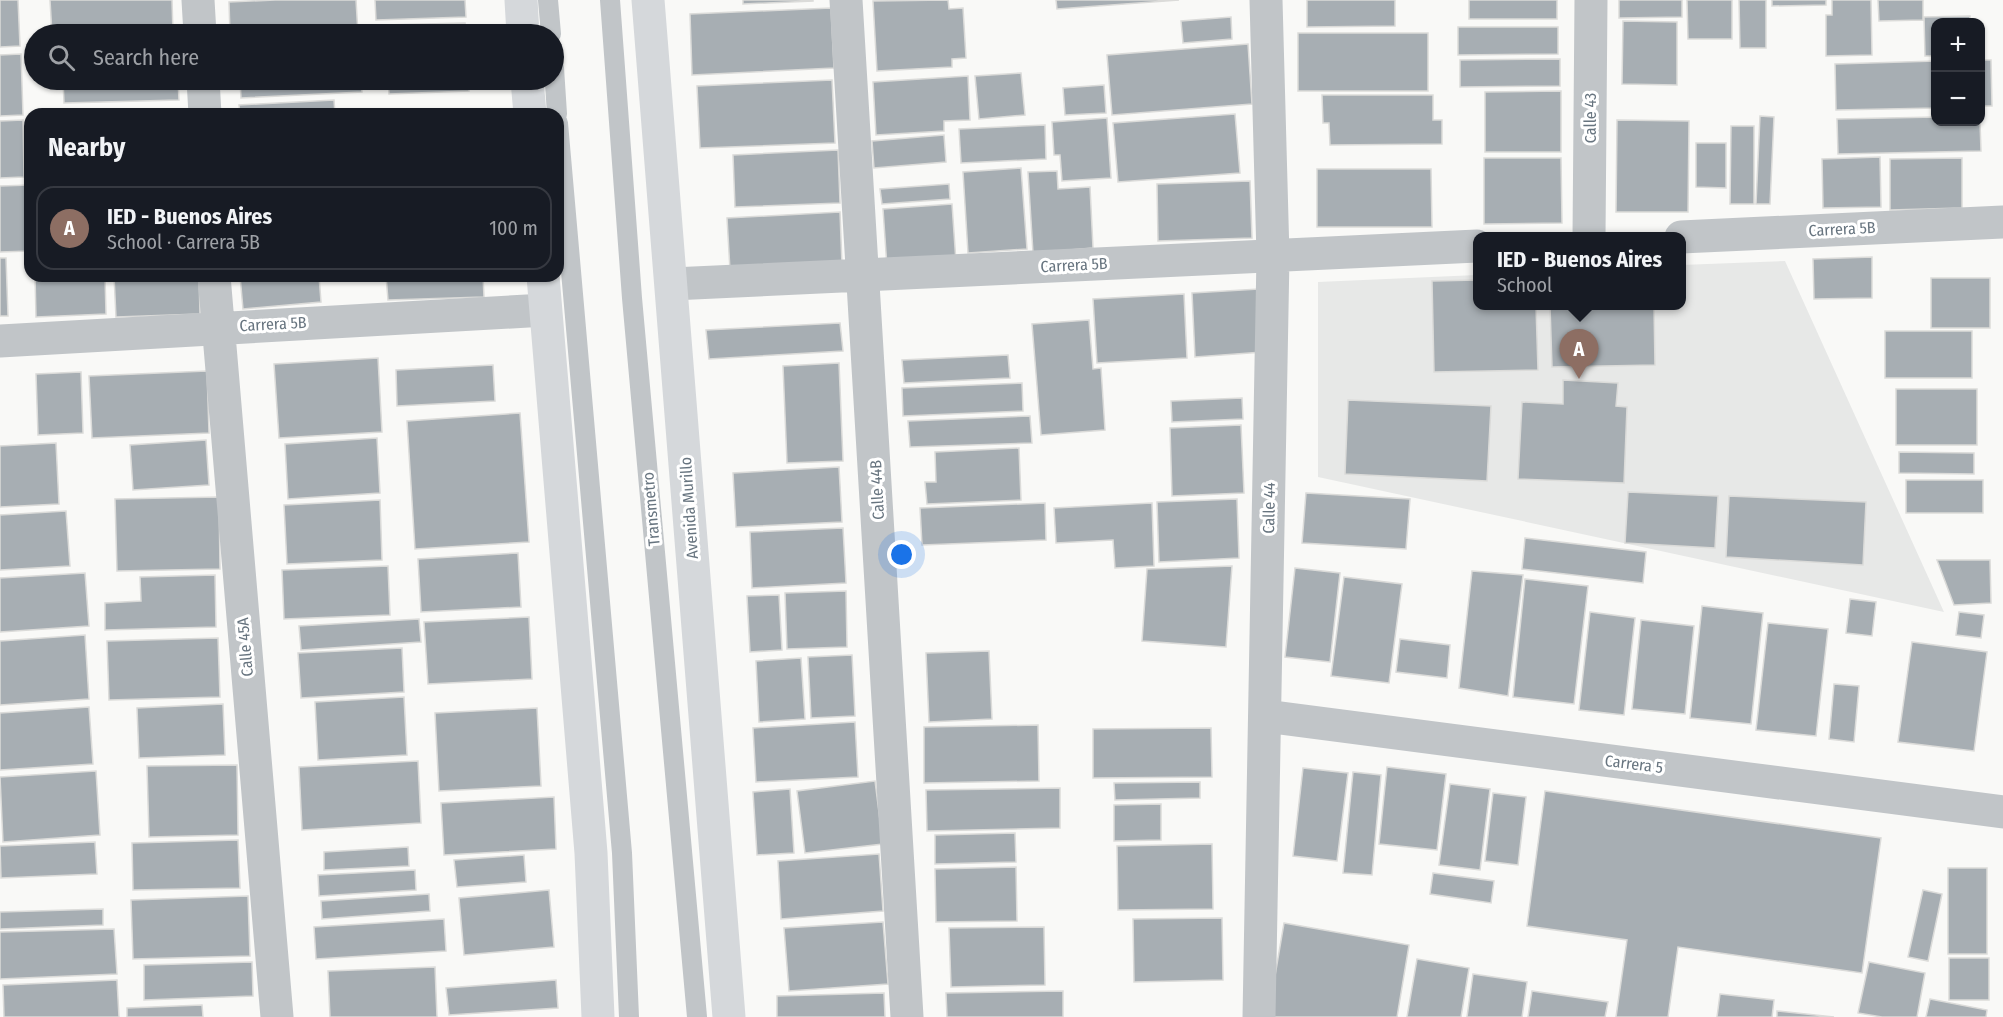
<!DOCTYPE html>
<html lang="en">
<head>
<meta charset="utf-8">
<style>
	:root { --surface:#171b24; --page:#20242c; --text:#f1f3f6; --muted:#9ea1a6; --line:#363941; --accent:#d16540 }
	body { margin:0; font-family:"Fira Sans Condensed",sans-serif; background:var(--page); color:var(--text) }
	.controls { position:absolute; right:18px; top:18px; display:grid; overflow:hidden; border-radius:12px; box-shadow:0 2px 4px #0004 }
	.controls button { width:54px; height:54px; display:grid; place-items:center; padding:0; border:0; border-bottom:2px solid var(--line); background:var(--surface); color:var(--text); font:30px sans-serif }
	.you { position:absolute; left:902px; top:555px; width:21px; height:21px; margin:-15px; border:4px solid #fff; border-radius:50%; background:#1a73e8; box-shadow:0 0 0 9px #1a73e833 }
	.badge { display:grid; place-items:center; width:39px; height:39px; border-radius:50%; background:var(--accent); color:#fff; font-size:20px; font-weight:700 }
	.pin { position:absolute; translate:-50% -50px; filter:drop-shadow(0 2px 3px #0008) }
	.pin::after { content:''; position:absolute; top:32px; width:21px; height:18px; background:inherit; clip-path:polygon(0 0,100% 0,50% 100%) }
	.popup { position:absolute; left:1473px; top:232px; width:213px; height:78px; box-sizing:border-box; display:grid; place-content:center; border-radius:12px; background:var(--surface); filter:drop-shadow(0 2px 4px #0005); font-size:20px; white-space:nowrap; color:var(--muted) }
	.popup b { font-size:22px; color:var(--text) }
	.popup::after { content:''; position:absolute; left:50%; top:100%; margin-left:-12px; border:12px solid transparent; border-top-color:var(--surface) }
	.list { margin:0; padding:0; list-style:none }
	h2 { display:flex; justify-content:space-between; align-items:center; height:78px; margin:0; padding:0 24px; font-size:26px }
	h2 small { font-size:20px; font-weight:400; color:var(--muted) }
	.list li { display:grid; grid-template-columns:39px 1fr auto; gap:18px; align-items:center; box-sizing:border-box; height:84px; margin:0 12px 12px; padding:0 12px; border:2px solid var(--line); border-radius:18px }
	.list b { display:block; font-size:22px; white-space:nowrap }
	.list p { margin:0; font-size:20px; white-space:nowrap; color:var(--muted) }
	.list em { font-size:20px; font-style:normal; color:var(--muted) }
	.icon { flex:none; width:33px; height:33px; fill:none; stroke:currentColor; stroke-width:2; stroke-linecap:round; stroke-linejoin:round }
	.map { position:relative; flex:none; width:2003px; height:1017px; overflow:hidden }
	.search { position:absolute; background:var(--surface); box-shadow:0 2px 4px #0004; left:24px; top:24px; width:540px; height:66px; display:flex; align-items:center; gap:15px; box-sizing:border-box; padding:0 21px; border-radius:33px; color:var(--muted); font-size:22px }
	.panel { position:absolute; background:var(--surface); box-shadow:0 2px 4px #0004; left:24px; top:108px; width:540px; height:174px; border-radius:18px }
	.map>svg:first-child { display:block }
</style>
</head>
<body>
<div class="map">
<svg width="2003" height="1017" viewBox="0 0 2003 1017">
	<rect width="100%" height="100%" fill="#f9f9f7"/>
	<path fill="#e7e8e7" d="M1785 261 1944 612 1318 477V282L1477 275V306H1681V265Z"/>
	<path fill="#a7aeb3" stroke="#dbdbd9" stroke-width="1.5" d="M0 0H18L20 46 0 47Z
		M50 0H172L173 34H52Z
		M275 0H356L358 34H230L229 2Z
		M375 0H465L466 17 376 20Z
		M743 0H813V1L743 4Z
		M948 0 949 9 963 8 966 58 952 59V67L877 71 873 1Z
		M1056 0H1179L1057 9Z
		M1307 0H1395V26L1307 27Z
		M1469 0H1557V19H1469Z
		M1619 0H1682V17L1619 18Z
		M1687 0H1732V39H1688Z
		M1739 0H1766V48H1740Z
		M1772 0H1826V5L1772 6Z
		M1832 0H1871L1872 55 1826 56V15H1832Z
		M1878 0H1923V20L1879 21Z
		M831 8 834 68 692 75 690 14Z
		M1970 16V22H1936V56H1925L1924 17Z
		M1231 17 1232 39 1183 43 1181 21Z
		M1623 21 1677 22V85L1622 84Z
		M465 23 466 34H386L385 25Z
		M1458 27H1558V54L1458 55Z
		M1298 33H1428V91H1298Z
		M1248 44 1252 104 1112 115 1107 55Z
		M21 54 23 115 0 116V55Z
		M1560 59V86L1460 87V60Z
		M1980 60H1991L1992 106H1980Z
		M1936 61V108L1836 110 1835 64Z
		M1021 73 1025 115 979 119 975 76Z
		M968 76 970 120 944 121V131L876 135 873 82Z
		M63 80H178L179 100 64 103Z
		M240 80H361L362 92 241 98Z
		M388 80H468L469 91 389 94Z
		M832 80 835 143 700 148 697 86Z
		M1104 85 1106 113 1065 115 1063 88Z
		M1561 91V152H1485V92Z
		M1322 95H1433V120H1442V144L1330 145 1329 123H1323Z
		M334 100 335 114H240L239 105Z
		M1235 114 1240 173 1118 182 1113 123Z
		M1760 116 1774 117 1770 204H1756Z
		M1936 117V122H1980L1981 151 1838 154 1837 119Z
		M1107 118 1111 178 1062 181 1060 155H1054L1052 122Z
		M23 120 24 177 0 178V121Z
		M1617 120 1689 121 1688 212H1616Z
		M1045 125 1046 159 961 163 959 129Z
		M1731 126H1754V204H1730Z
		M944 135 946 162 874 168 872 141Z
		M1696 143H1726V188L1696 187Z
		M838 150 840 203 735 207 733 155Z
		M1880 157 1881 207 1823 208 1822 159Z
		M1484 158H1561L1562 223 1484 224Z
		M1962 158V208L1890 210V159Z
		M1021 168 1027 249 968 253 963 172Z
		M1317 169H1431L1432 227H1317Z
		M1057 171 1058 189 1090 187 1093 248 1033 253 1028 172Z
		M1250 181 1252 238 1158 241 1157 184Z
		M949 184 950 199 882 204 880 189Z
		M30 185V251L0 252V186Z
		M952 204 956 262 887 267 883 209Z
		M840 212 842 266 730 270 727 218Z
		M1872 257V298L1814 299 1813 259Z
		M0 258H6L8 316H0Z
		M35 276H105L106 314 36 317Z
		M114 276H199L200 314 116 317Z
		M240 276H319L321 302 243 309Z
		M386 276H483L484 297 388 300Z
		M1931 278H1990V328H1931Z
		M1477 280V306H1536L1538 370 1434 372 1432 281Z
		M1259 289 1263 352 1195 357 1192 293Z
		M1184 294 1187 358 1097 363 1093 299Z
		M1550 306H1654L1655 365 1552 367Z
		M1089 320 1093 369 1101 368 1105 430 1041 435 1032 324Z
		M840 323 843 351 709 359 706 330Z
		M1885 331H1972V378H1885Z
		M1008 355 1010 378 904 383 902 360Z
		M378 358 382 432 279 438 274 364Z
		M839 363 843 461 787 463 783 366Z
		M493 365 495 401 397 406 396 370Z
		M207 371 209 433 92 438 89 376Z
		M81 372 83 433 38 435 36 374Z
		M1563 380 1618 383 1616 406 1627 407 1624 483 1518 479 1522 402 1563 404Z
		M1022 383 1023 411 903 416 902 388Z
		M1896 389H1977V445H1896Z
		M1242 398 1243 419 1172 422 1171 401Z
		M1348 400 1491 406 1487 481 1345 474Z
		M520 413 529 542 415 549 407 421Z
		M1030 416 1032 443 910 447 908 421Z
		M1241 425 1244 493 1172 496 1170 428Z
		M377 438 380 493 288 499 285 444Z
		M206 440 209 485 133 490 130 445Z
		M56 443 59 504 0 507V446Z
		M1019 448 1021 500 927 504 925 482H936L935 452Z
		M1899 452 1974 453V474L1899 473Z
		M839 467 842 522 736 527 733 473Z
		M1906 480H1983V513H1906Z
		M1628 492 1718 496 1715 548 1625 543Z
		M1306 493 1410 499 1406 549 1302 543Z
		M1729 496 1866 502 1863 565 1726 557Z
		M219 497 220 569 117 571 115 499Z
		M1237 499 1239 558 1159 562 1157 502Z
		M380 500 382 560 287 564 284 505Z
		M1045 503 1046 540 922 545 920 508Z
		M1152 503 1154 566 1115 568 1113 540 1056 543 1054 508Z
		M66 511 70 566 0 570V515Z
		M843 528 846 583 752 588 750 532Z
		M1525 538 1646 552 1643 583 1522 569Z
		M518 553 521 607 421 612 418 559Z
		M1937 560H1990L1991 603 1954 605Z
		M388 566 390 615 284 619 282 570Z
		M1232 566 1226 647 1142 641 1147 569Z
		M1295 568 1340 573 1330 662 1285 657Z
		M1472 571 1523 575 1508 696 1459 688Z
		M85 573 89 626 0 632V578Z
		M215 575 216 627 105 630V603L141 601 140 577Z
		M1344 577 1402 584 1389 683 1331 676Z
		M1525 579 1588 586 1574 704 1513 697Z
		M846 591 847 647 787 649 785 593Z
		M779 595 782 650 750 652 747 596Z
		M1850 599 1876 602 1872 636 1846 633Z
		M1702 606 1763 613 1751 724 1690 718Z
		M1590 612 1635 618 1624 715 1579 710Z
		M1959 612 1984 615 1981 638 1956 635Z
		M529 617 532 679 428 684 424 622Z
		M419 619 421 642 301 650 299 626Z
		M1641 620 1694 626 1685 714 1632 709Z
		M1768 623 1828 629 1816 736 1756 730Z
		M85 635 89 699 0 705V641Z
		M218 638 220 697 109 700 107 641Z
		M1400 639 1450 645 1447 678 1396 672Z
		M1912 642 1987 652 1974 751 1898 742Z
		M402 648 404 692 301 698 298 653Z
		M989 651 992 719 929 722 926 653Z
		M852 655 855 716 811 718 808 657Z
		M801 658 805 719 759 722 756 661Z
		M1834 684 1859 686 1854 742 1829 739Z
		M404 697 407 755 318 760 315 702Z
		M223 704 225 755 139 758 137 708Z
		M89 707 93 764 0 770V713Z
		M537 708 541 786 439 791 435 713Z
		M855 722 858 777 756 782 753 728Z
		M1038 725 1039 781 924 783V727Z
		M1211 728 1212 777 1093 778V729Z
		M418 761 421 823 302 830 299 767Z
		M237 765 238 835 149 837 147 766Z
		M1387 767 1446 774 1437 850 1379 844Z
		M1303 768 1348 773 1337 861 1293 856Z
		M96 771 100 835 3 842 0 777Z
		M1353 772 1381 775 1372 875 1343 873Z
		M875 781 883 844 805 853 797 791Z
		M1200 782V798L1115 800 1114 783Z
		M1450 784 1490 789 1480 870 1439 865Z
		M1060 788V828L927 831 926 790Z
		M790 789 794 853 757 855 753 792Z
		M1545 791 1881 838 1862 973 1678 947 1668 1017H1616L1627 940 1527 926Z
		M1493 793 1526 797 1518 865 1485 861Z
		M554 797 556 849 444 855 441 803Z
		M1161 804V840L1114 841V805Z
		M1015 833 1016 862 935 864V835Z
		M238 840 240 888 133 890 132 843Z
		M95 842 97 874 1 878 0 846Z
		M1212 844 1213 909 1118 910 1117 846Z
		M408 847 409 866 324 870V852Z
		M879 854 883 911 781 919 778 861Z
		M524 855 526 882 457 887 454 860Z
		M1016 867 1017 921 936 922 935 869Z
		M1948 868H1987V954H1948Z
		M415 870 416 890 319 896 318 875Z
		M1433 873 1494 881 1491 903 1430 894Z
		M549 890 554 947 464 955 459 898Z
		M1923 890 1942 894 1928 961 1908 957Z
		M429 894 430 911 322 919 321 901Z
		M248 896 250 956 133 959 131 900Z
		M103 909V925L0 929V912Z
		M1222 918 1223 980 1134 982 1133 919Z
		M444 919 446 951 316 959 314 927Z
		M883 922 888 984 789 991 784 928Z
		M1284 923 1409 945 1397 1017H1268Z
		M1044 927 1045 985 951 987 949 928Z
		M114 929 117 974 0 979V932Z
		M1949 958H1989V1000H1949Z
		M1417 959 1469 968 1461 1017H1407Z
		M252 962 253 996 144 1000V965Z
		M1869 962 1925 973 1917 1017H1882L1858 1013Z
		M435 967 437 1017H330L328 971Z
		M1473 974 1527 982 1522 1017H1467Z
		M117 980 119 1017H4L3 985Z
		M556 980 558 1008 449 1015 446 988Z
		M1063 991V1017H947L946 993Z
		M1532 991 1608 1002 1605 1017H1528Z
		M884 993 885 1017H777V996Z
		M1720 994 1774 1000 1772 1017H1717Z
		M1930 999 1987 1010 1986 1017H1926Z
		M202 1005 203 1017H127V1008Z
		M1777 1011 1834 1017H1777Z"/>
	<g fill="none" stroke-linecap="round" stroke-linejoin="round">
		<path stroke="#c1c5c8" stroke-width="20" d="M548 0 551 34
			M610 0 632 298 697 1017
			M554 68 557 114
			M558 123 622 853 629 1017"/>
		<path stroke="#c1c5c8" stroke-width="33" d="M198 0 200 34
			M846 0 907 1017
			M203 80 205 114
			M1589 236 1591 0
			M1681 237 2003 222
			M214 276 277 1017
			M672 284 1477 246
			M0 341 545 310
			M1265 716 2003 812
			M1259 1017 1273 256 1266 0"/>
		<path stroke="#d5d8db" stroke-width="33" d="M521 0 523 34
			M648 0 729 1017
			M527 80 530 114
			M543 276 591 853 598 1017"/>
	</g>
	<g text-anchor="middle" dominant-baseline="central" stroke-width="6" stroke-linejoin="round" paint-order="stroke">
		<g font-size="16" fill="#67747f" stroke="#fff">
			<text transform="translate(1590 118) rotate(-90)">Calle 43</text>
			<text transform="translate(1842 229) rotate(-3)">Carrera 5B</text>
			<text transform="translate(1074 265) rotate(-3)">Carrera 5B</text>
			<text transform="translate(273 324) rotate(-3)">Carrera 5B</text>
			<text transform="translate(877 490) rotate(-93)">Calle 44B</text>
			<text transform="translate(689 508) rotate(-94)">Avenida Murillo</text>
			<text transform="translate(1269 508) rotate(-89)">Calle 44</text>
			<text transform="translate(651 509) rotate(-95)">Transmetro</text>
			<text transform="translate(245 647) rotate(-95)">Calle 45A</text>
			<text transform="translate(1634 764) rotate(7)">Carrera 5</text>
		</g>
	</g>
</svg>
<div class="controls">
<button>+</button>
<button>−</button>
</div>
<div class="you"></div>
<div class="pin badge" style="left:1579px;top:379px;background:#8d6e63">A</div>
<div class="popup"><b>IED - Buenos Aires</b>School</div>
<div class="search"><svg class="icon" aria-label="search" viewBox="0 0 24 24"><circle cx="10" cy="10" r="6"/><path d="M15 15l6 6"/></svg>Search here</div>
<section class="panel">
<h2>Nearby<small></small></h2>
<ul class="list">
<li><span class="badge" style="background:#8d6e63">A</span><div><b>IED - Buenos Aires</b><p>School · Carrera 5B</p></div><em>100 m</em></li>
</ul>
</section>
</div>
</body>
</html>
